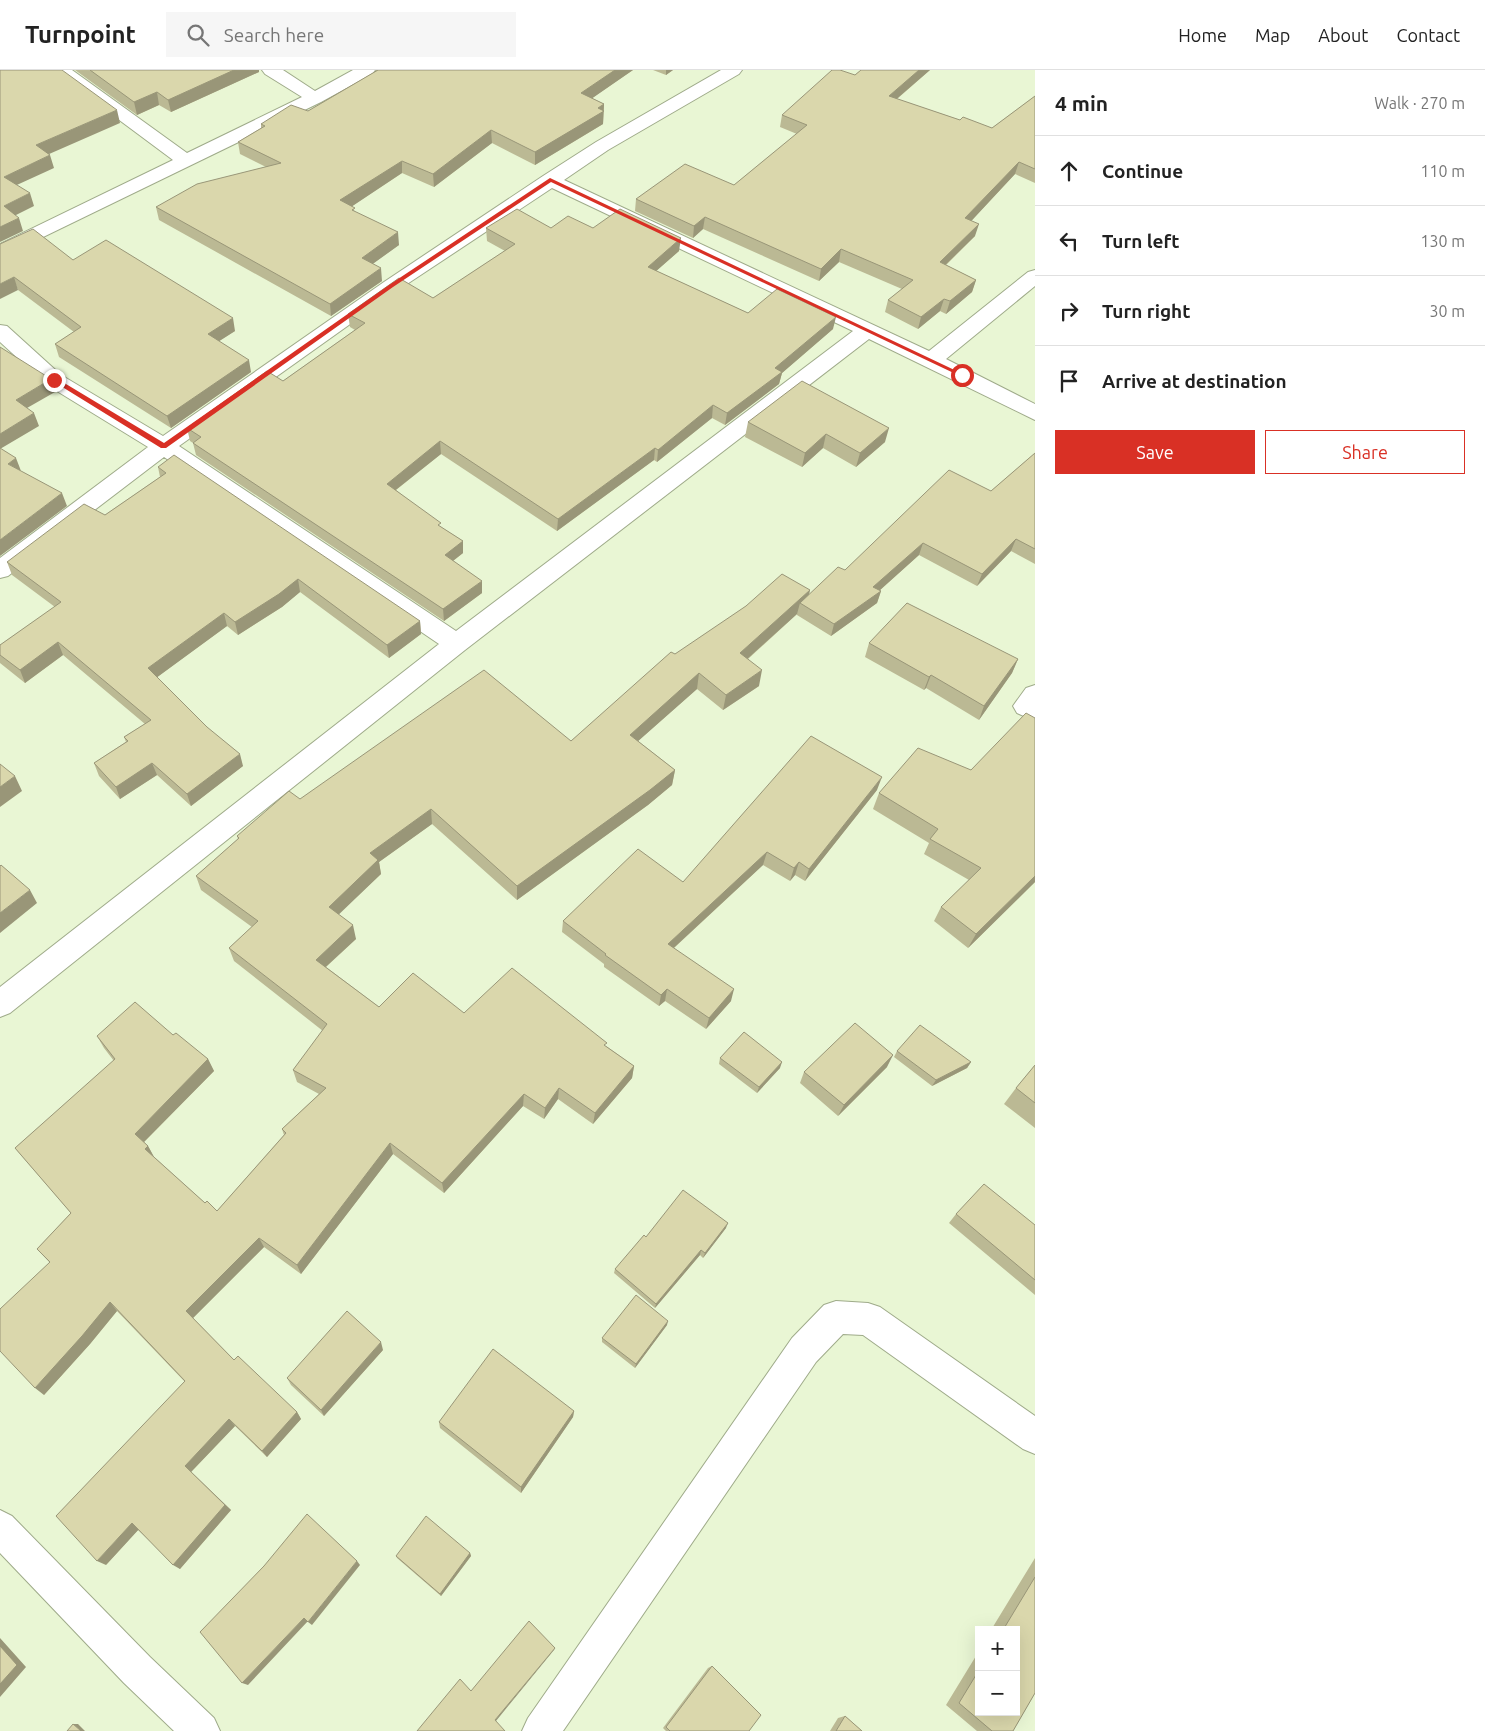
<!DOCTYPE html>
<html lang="en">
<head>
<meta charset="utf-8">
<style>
	:root { --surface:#fff; --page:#f6f6f6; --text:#222; --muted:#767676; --line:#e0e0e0; --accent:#d93025 }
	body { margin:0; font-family:Ubuntu,sans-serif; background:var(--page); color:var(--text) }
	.controls { position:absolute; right:15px; bottom:15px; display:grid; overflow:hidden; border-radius:0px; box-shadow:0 5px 20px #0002 }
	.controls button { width:45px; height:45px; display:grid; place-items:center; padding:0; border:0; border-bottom:1px solid var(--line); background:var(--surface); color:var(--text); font:25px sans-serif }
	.stop { position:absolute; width:15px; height:15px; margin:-11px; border:4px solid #d93025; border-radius:50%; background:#fff }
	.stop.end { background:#d93025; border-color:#fff; box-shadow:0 1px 5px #0008 }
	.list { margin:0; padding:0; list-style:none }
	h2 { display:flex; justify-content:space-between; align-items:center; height:65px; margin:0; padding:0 20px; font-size:21px }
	h2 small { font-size:16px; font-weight:400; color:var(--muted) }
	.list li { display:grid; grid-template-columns:32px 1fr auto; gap:15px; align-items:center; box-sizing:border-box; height:70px; padding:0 20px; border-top:1px solid var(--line) }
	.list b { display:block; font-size:19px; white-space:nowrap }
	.list em { font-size:16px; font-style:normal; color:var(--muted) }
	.actions { display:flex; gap:10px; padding:15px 20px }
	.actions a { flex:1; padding:11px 0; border:1px solid var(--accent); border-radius:0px; text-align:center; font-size:18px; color:var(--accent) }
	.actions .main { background:var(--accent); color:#fff }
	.icon { flex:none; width:28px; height:28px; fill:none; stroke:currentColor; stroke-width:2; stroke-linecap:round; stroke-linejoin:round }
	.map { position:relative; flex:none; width:1035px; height:1661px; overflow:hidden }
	header { display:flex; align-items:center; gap:30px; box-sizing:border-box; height:70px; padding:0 25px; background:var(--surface); border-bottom:1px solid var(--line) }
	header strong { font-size:24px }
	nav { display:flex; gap:28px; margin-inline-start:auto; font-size:18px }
	.search { width:350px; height:45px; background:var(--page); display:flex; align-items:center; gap:12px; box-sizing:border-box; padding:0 18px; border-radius:0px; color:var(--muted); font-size:19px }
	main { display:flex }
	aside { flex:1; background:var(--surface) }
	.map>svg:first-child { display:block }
</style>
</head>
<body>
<header>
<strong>Turnpoint</strong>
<div class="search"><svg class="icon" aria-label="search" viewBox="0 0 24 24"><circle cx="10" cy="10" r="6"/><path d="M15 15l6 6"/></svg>Search here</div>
<nav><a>Home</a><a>Map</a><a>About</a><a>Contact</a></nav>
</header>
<main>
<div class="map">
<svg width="1035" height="1661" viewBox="0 0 1035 1661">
	<rect width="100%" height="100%" fill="#e9f6d4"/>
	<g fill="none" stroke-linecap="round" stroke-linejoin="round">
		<defs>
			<path id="street" d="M52 0H72L187 83 302 27 265 4 262 0H283L315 21 353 0H375L372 4 321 32 0 188V174L173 90Z
				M721 0H742L739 4 608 80 564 110 929 281 1028 202 1035 200V216L946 289 1035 334V350L869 269 465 580 10 943 0 947V917L439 574 164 387 8 506 0 508V488L148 377 47 315 0 272V255L7 256 61 305 163 366 384 212 543 106 596 72ZM552 118 853 261 456 561 179 376 398 220Z
				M1035 615V651L1017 643 1013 636 1026 618Z
				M836 1231 868 1233 880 1237 1035 1346V1384L1023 1379 863 1265 843 1264 816 1292 563 1661H522L528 1648 792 1268 824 1235Z
				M0 1440 12 1446 150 1587 214 1648 220 1661H174L124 1613 0 1483Z"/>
		</defs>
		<use href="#street" stroke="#9fab8a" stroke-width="2"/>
		<use href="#street" fill="#fff" fill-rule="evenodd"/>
	</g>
	<path fill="#bbb994" d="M75 0H259V2L171 42 159 35 137 45Z
		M376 0H633L592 28 604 34 603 54 535 95 492 73 434 117 402 103 352 136 355 142 399 175 372 194 382 211 331 246 159 150 156 137 266 97 240 84 238 72 261 58V54L308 41 376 1Z
		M653 0H673L666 5Z
		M861 0H930L897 29 960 50 992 58 1035 26V113L1015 104 971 151 975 166 946 195 976 210 972 222 946 244 940 241 918 259 885 242 888 230 902 219 839 192 819 211 703 159 693 168 635 141 636 129 734 115 797 64 780 57 782 45 855 5Z
		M486 158H593L679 181 656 201 748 243 833 259 782 303 779 314 725 355 712 348 657 392 654 390 557 461 441 384 396 420 441 457 463 471V483L453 491 482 523 444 551 196 385 193 373 190 371 187 358 283 311 355 260 350 257 348 244 433 228 505 181 487 171Z
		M0 174 73 190 235 261 219 271 251 302 171 358 59 287 55 274 74 262 18 220Z
		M748 352 885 372 856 397 823 378 802 397 745 367Z
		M1035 383V494L1011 481 977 516 919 485 879 521H881L877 533 831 566 797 545V544L748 589 759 616 723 640 697 619 638 671 675 700 672 715 648 735 517 830 432 754 379 792 381 804 338 844 356 869 326 897 379 937 464 943 606 976 634 996 632 1008 593 1054 558 1029 544 1049 523 1036 444 1123 393 1084 301 1204 264 1177 193 1248 234 1290 297 1342 301 1349 267 1387 235 1356 191 1402 231 1440 180 1499 138 1460 106 1495 185 1312 117 1241 90 1274 44 1325 50 1193 37 1179 71 1143 15 1078 114 991 104 978 97 966 173 965 208 989 214 1001 144 1072 148 1076 154 1087 205 1133 217 1141 284 1065 282 1059 319 1024 297 1012 293 1000 323 961 234 891 229 878 252 857 201 820 196 806 238 769 237 766 300 729 571 671 675 584 810 520 809 525 845 500 991 421Z
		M158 397 420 551 421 564 389 588 300 522 282 537 238 565 227 556 157 607 243 696 191 736 157 705 120 729 99 706 94 693 126 672 124 667 145 654 63 585 25 613 0 593V575L55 537 12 505 7 492 105 445 160 407Z
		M869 573 1018 589 1012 603 979 650 926 618 924 620 865 587Z
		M971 700 1035 812 968 878 934 851 941 837 969 810 924 784 929 773 873 739 879 723Z
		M877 720 805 811 795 805 790 811 763 795 674 878 731 931 706 959 665 931 659 936 604 897V894L562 862 563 851 683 812Z
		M897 981 971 992 967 998 932 1016 894 987Z
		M720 988 780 998 757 1023 719 994Z
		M1035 995V1058L1004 1034 1016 1018Z
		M887 997 838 1046 800 1013 804 1002Z
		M956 1144 1035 1155V1225L949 1153Z
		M726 1158 703 1188 700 1185 655 1238 614 1203 615 1199 646 1167Z
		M667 1255 635 1298 602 1272V1268Z
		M383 1280 324 1346 291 1315 287 1308Z
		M574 1341 573 1347 521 1423 440 1358 439 1352Z
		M470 1483 471 1486 441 1526 397 1488 396 1486Z
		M1035 1488V1623L1013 1661H977L946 1635 979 1581V1642L1016 1560H991Z
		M712 1596 749 1661H666L663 1658 708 1598Z
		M845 1646 862 1661H830L838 1648Z"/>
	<path fill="#999678" d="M234 0H259V2L171 42 168 30Z
		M615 0H633L581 36V23Z
		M666 0H673L666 5Z
		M919 0H930L886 38 889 26Z
		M157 22 159 35 137 45 134 32Z
		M604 34 603 54 535 95V82Z
		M117 40 120 53 40 88 36 75Z
		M491 60 492 73 434 117 433 104Z
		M50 85 54 98 8 119 4 107Z
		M402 91V103L342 143 340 130Z
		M1019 92 1015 104 962 161 965 148Z
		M30 123 34 136 8 149 4 136Z
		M705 147 703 159 693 168 694 156Z
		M19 148 23 161 0 172V157Z
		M979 154 975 166 936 204 940 192Z
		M398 162 399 175 363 201 362 188Z
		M681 168 679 181 646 210 648 197Z
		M841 179 839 192 819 211 821 199Z
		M381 198 382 211 331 246 330 234Z
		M14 207 18 220 0 229V214Z
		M976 210 972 222 946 244 950 231Z
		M944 229 940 241 918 259 921 247Z
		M836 247 833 259 782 303 779 314 725 355 727 343 775 298Z
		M233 248 235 261 210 277 208 264Z
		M249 290 251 302 171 358 167 346Z
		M51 309 55 322 20 342 16 330Z
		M713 335 712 348 657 392 658 380Z
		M34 343 39 356 0 379V364Z
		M889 358 885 372 856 397 860 383Z
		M826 364 823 378 802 397 805 383Z
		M440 371 441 384 388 426 387 414Z
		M655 378 654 390 557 461 558 449Z
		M16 388 21 401 8 394Z
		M62 423 67 436 0 486V470Z
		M1016 469 1011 481 977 516 982 504Z
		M463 471V483L445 497V485Z
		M923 473 919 485 870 529 873 517Z
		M298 509 300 522 282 537 238 565 235 552Z
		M482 511V523L444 551 443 539Z
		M810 520 806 536 800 533 797 544 737 598 740 583Z
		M881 521 877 533 831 566 834 554Z
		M224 543 227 556 152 611 148 598Z
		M420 551 421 564 389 588 387 575Z
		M58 572 63 585 25 613 20 600Z
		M1018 589 1012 603 979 650 984 636Z
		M762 600 759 616 723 640 726 625Z
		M699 603 697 619 628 680 630 665Z
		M931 605 926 618 924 620 929 607Z
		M240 684 243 696 191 736 187 724Z
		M152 693 157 705 120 729 116 717Z
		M675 700 672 715 648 735 517 830V816Z
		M15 706 22 721 0 737V717Z
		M882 707 877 720 805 811 809 799Z
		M431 739 432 754 379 792 381 804 332 851 329 837 370 783Z
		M767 782 763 795 666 885 668 874Z
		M799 792 795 805 790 811 794 798Z
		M1035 806V812L968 878 976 864Z
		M30 820 37 833 0 863V843Z
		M353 855 356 869 319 903 316 890Z
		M667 919 665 931 659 936 661 925Z
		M734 919 731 931 706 959 709 948Z
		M893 985 887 997 838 1046 844 1035Z
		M208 989 214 1001 141 1075 135 1064Z
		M782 992 780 998 757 1023 759 1017Z
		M971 992 967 998 932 1016 936 1010Z
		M634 996 632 1008 593 1054 595 1043Z
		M559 1018 558 1029 544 1049 545 1038Z
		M524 1024 523 1036 444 1123 442 1113Z
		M390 1073 393 1084 301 1204 297 1195Z
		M148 1076 154 1087 151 1090 145 1079Z
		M728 1153 726 1158 703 1188 705 1183Z
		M259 1168 264 1177 192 1249 186 1241Z
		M701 1180 700 1185 655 1238 656 1234Z
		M110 1232 117 1241 90 1274 44 1325 35 1318Z
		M668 1251 667 1255 635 1298 636 1294Z
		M381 1272 383 1280 324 1346 321 1340Z
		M574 1341 573 1347 521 1423V1417Z
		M297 1342 301 1349 267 1387 262 1381Z
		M229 1349 235 1356 191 1402 231 1440 180 1499 173 1495 185 1396Z
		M132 1453 140 1458 106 1495 97 1491Z
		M470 1483 471 1486 441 1526 440 1524Z
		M357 1491 360 1495 312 1555 308 1552Z
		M304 1548 308 1551 248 1615 242 1613Z
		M0 1568 26 1597 0 1627Z
		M555 1578 554 1580 496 1651 495 1650Z
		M73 1654H78L85 1661H81Z"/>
	<path fill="#dad7ac" stroke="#999678" d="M0 0H62L117 40 36 75 50 85 4 107 30 123 4 136 19 148 0 157Z
		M90 0H234L168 30 157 22 134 32Z
		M378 0H615L581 23 604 34 598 38 604 41 535 82 491 60 433 104 402 91 340 130 355 138 352 140 398 162 362 188 381 198 330 234 156 137 197 114 281 93 238 72 265 56 261 54 291 35 308 41Z
		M832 0H840L855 5 861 0H919L889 26 960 50 963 47 992 58 1035 26V99L1019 92 965 148 979 154 940 192 976 210 950 231 944 229 921 247 888 230 913 210 841 179 821 199 705 147 694 156 636 129 685 94 734 115 807 55 782 45Z
		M517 139 551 158 568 146 593 158 620 139 681 168 648 197 748 243 777 219 836 247 775 298 782 302 727 343 713 335 658 380 655 378 558 449 440 371 387 414 441 453 438 455 463 471 445 485 482 511 443 539 193 373 201 367 187 358 267 301 283 311 365 253 348 244 399 208 433 228 515 174 486 158Z
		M33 159 73 190 106 170 233 248 208 264 249 290 167 346 55 274 81 257 14 207 0 214V174Z
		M0 277 51 309 16 330 34 343 0 364Z
		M802 311 889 358 860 383 826 364 805 383 748 352Z
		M0 378 16 388 8 394 62 423 0 470Z
		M1035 383V479L1016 469 982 504 923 473 873 517 881 521 834 554 800 533 838 497 845 500 949 400 991 421Z
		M174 385 420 551 387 575 298 509 279 524 235 552 224 543 148 598 207 657 240 684 187 724 152 693 116 717 94 693 128 671 124 667 151 650 58 572 20 600 0 585V575L61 532 7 492 84 434 105 445 166 403 158 397Z
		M782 504 810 520 740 583 762 600 726 625 699 603 630 665 675 700 650 720 517 816 431 739 370 783 378 790 329 837 353 855 316 890 379 937 413 903 464 943 512 898 607 973 604 975 634 996 595 1043 559 1018 545 1038 524 1024 442 1113 390 1073 297 1195 259 1168 186 1241 234 1290 238 1286 297 1342 262 1381 229 1349 185 1396 225 1435 173 1495 132 1453 97 1491 56 1446 185 1311 110 1232 82 1266 35 1318 0 1281V1239L50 1192 37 1179 71 1143 15 1078 115 989 97 966 135 932 173 965 176 963 208 989 135 1064 148 1076 145 1079 205 1133 207 1131 217 1141 286 1063 282 1059 326 1018 293 1000 327 954 229 878 258 851 196 806 239 768 237 766 289 721 300 729 484 600 571 671 671 582 675 584 746 536Z
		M907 533 1018 589 984 636 931 605 929 607 869 573Z
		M1026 643 1035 648V806L976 864 941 837 981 798 930 769 938 759 879 723 918 678 971 700Z
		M811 666 882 707 809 799 799 792 794 798 767 782 668 874 734 919 709 948 667 919 661 925 605 885 606 884 563 851 638 779 683 812Z
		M0 694 15 706 0 717Z
		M1 795 30 820 0 843V796Z
		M855 953 893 985 844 1035 804 1002Z
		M920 955 971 992 936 1010 897 981Z
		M744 962 782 992 759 1017 720 988Z
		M1035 995V1033L1016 1018Z
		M984 1114 1035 1155V1210L956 1144Z
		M683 1120 728 1153 705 1183 701 1180 656 1234 615 1199 644 1165 646 1167Z
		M636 1225 668 1251 636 1294 602 1268Z
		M347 1241 381 1272 321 1340 287 1308Z
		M493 1279 574 1341 521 1417 439 1352Z
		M307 1444 357 1491 308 1552 304 1548 242 1613 200 1562 264 1496Z
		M426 1446 470 1483 440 1524 396 1486Z
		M1035 1507V1623L1013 1661H992L959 1633 979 1600V1642H1016V1560H1003Z
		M529 1551 555 1578 495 1650 505 1661H417L460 1609 471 1621Z
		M0 1576 17 1595 0 1614Z
		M712 1596 761 1645 749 1661H670L666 1657Z
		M845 1646 862 1661H836Z
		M73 1654 81 1661H67Z"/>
	<path fill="#d93025" d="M550 108 965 305 960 306 551 112 393 217 166 378H161L51 310 56 308 164 373 389 215Z"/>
</svg>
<div class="controls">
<button>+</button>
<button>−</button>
</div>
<div class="stop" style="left:962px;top:305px"></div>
<div class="stop end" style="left:54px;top:310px"></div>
</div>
<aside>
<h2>4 min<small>Walk · 270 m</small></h2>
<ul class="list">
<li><svg class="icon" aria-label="ahead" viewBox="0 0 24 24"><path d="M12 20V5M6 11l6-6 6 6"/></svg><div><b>Continue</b></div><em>110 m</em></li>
<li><svg class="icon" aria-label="left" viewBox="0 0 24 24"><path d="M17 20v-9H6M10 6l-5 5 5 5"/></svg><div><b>Turn left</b></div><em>130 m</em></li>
<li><svg class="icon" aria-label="right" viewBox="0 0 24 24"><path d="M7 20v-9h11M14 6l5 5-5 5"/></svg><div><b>Turn right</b></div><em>30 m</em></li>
<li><svg class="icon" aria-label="arrive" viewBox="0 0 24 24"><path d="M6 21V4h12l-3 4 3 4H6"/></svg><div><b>Arrive at destination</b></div></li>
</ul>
<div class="actions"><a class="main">Save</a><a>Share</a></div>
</aside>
</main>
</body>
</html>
